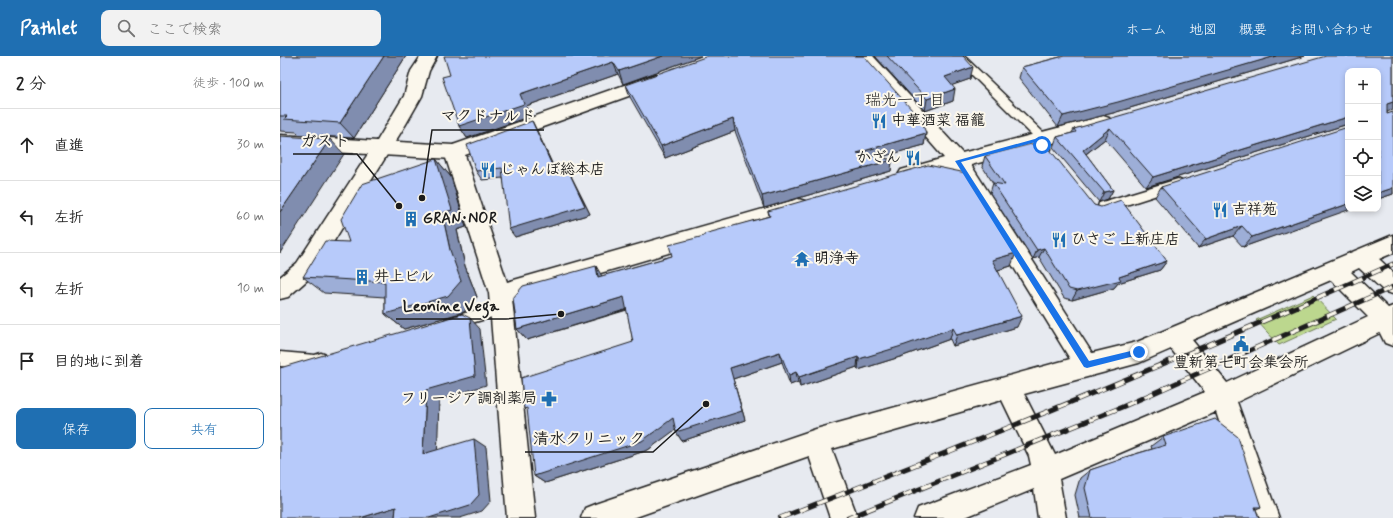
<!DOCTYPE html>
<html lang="ja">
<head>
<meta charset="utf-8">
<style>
	:root { --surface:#fff; --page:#f2f2f2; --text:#222; --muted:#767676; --line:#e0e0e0; --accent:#1f6fb2 }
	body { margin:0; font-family:Mynerve,"Klee One",sans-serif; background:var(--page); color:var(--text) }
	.controls { position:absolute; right:12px; top:12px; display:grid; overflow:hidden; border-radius:8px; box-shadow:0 2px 6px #0003 }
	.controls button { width:36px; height:36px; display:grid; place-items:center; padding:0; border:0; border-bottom:1px solid var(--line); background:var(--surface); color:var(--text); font:20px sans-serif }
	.stop { position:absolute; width:12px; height:12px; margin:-9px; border:3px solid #1a73e8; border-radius:50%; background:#fff }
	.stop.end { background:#1a73e8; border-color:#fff; box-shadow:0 1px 4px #0008 }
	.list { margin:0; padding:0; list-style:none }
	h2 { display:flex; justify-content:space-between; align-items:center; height:52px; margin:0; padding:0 16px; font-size:17px }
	h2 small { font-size:13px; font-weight:400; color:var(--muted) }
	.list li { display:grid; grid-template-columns:26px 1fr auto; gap:12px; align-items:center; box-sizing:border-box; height:72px; padding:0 16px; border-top:1px solid var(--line) }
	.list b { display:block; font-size:15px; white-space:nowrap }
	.list em { font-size:13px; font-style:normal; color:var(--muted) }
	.actions { display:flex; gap:8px; padding:12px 16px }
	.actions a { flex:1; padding:9px 0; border:1px solid var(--accent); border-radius:8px; text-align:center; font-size:14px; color:var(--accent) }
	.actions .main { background:var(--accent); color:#fff }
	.icon { flex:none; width:22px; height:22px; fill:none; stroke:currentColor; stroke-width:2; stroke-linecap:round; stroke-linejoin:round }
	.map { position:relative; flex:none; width:1113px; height:462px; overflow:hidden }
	header { display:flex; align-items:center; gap:24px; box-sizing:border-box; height:56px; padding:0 20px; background:var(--accent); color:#fff }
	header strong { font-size:19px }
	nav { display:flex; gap:22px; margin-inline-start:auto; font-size:14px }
	.search { width:280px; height:36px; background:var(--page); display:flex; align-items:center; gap:10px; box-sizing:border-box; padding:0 14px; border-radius:8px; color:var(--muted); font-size:15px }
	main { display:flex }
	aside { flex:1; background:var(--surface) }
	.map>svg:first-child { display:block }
</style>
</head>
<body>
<header>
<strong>Pathlet</strong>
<div class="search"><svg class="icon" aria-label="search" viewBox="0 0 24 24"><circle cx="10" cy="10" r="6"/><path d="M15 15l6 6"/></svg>ここで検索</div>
<nav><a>ホーム</a><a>地図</a><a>概要</a><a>お問い合わせ</a></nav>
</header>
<main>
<aside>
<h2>2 分<small>徒歩 · 100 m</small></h2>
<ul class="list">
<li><svg class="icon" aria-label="ahead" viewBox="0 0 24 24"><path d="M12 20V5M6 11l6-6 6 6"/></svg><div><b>直進</b></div><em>30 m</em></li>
<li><svg class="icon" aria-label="left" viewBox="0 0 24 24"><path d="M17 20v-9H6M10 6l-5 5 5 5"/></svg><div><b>左折</b></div><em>60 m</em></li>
<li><svg class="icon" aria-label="left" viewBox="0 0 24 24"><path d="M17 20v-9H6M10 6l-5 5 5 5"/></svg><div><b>左折</b></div><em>10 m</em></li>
<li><svg class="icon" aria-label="arrive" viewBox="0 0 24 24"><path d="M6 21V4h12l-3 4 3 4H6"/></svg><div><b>目的地に到着</b></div></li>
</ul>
<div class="actions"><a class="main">保存</a><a>共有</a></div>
</aside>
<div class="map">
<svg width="1113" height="462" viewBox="0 0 1113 462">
	<rect width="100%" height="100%" fill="#e7eaf0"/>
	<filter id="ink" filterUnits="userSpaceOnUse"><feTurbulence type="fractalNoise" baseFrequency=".025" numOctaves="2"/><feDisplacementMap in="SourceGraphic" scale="8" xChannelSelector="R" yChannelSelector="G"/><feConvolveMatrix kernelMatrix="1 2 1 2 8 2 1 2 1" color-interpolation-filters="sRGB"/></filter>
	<g filter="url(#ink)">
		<path fill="#bcd78e" stroke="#6c7a55" d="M1033 239 1056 263 999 289 976 264Z"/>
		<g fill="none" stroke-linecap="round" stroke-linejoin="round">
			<defs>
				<path id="lane" d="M673 0H684L766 79 771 93 769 96H761L756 89V83Z
					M898 123 902 125 904 128 902 131 824 156 819 155 818 151 819 147Z
					M221 247 226 249 228 253 226 257 171 273 166 272 164 267 166 262 171 261Z
					M0 296 35 299 41 297 46 299 49 304 46 309 35 313 0 310Z"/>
				<path id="street" d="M141 0H157L149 15 142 40 126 68 33 219 8 241 0 243V221L17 207 88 98 0 93V79L97 85 124 40 131 15Z
					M575 0H593L682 97 823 60 829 62 832 67 829 72 691 109 812 297 857 286 1113 179V197L1099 203 1113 216V238L1105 236 1079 212 1071 216 1108 252 1113 250V290L1105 287 1100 277 957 346 999 462H971L936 356 779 423 786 462H758L754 433 683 462H634L638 452 751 409 749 400 722 344 552 393 578 462H550L529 400 353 462H301L305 452 315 448 536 373 790 303 674 114 628 126 621 124 618 119 621 114 664 102ZM1051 224 1088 261 947 327 912 284ZM891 293 925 336 775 399 744 338 859 307Z
					M174 89 181 91 184 96 227 226 518 143 525 145 528 151 525 157 518 159 232 243 255 462H227L209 237 164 96 167 91Z"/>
				<path id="secondary" d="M376 18 382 20 385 24 382 28 174 103 101 99 94 97 92 92 94 87 101 85 173 89Z"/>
			</defs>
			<use href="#lane" stroke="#1c1c1c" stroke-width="3"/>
			<use href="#street" stroke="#1c1c1c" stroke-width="3"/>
			<use href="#secondary" stroke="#1c1c1c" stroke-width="3"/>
			<use href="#lane" fill="#fbf7ec" fill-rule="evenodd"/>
			<use href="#street" fill="#fbf7ec" fill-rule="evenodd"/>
			<use href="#secondary" fill="#fbf7ec" fill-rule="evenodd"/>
			<defs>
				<path id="rail" d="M500 462C706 382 911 299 1113 208
					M568 462 842 351 1113 231"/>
			</defs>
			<use href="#rail" stroke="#1c1c1c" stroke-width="5"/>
			<use href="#rail" stroke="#fbf7ec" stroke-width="3.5" stroke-dasharray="10" stroke-linecap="butt"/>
		</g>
		<path fill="#9daed7" stroke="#1c1c1c" d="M0 0H126L74 82 20 79 17 76 0 75Z
			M421 0 343 28 338 18 246 50 251 60 187 82 179 70 170 19Z
			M595 0H683L690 23 672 29 673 45 645 55Z
			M784 0H1025L833 57 778 71 739 22 742 11Z
			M1113 0V54L1107 55 1113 138 1098 143V15H1068V68L866 131 825 83 806 98 833 134 828 143 819 146 773 91 777 81 792 77 794 73Z
			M346 29 646 77 644 89 600 101 612 104 611 115 484 152 455 75 385 102 350 41Z
			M252 65 257 75 276 116 287 112 310 158 235 181 223 122 202 124 196 115Z
			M705 100 814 149 887 205 880 214 838 227 834 232 792 244 784 242 759 201 753 203 710 137 713 127 702 110Z
			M156 103 171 121 186 171 177 174 185 210 197 241 184 256 124 273 105 258V241L44 237 23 221 69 186Z
			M881 131 1068 153 963 191 953 180 918 192 875 141Z
			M488 155 731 210 718 214 737 271 673 290 670 283 623 300 578 314 577 311 520 331 518 326 510 329 502 306 453 323 465 364 402 385 396 376 395 373 368 394 265 427 254 420 353 286 347 254 247 284 237 273 322 220 392 200 424 180 489 160Z
			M883 381 981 451 976 453 979 462H800L795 439 800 422 810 414 838 405 842 402 872 393 871 390Z"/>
		<path fill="#808daf" stroke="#1c1c1c" d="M104 0H126L74 82 60 67Z
			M383 0H421L343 28 339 15Z
			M996 0H1025L833 57 778 71 783 60Z
			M333 6 338 18 246 50 251 60 187 82 179 70 240 38Z
			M693 11 690 23 662 33 665 21Z
			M675 33 673 45 645 55 647 43Z
			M1113 46V54L1098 58 1107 48Z
			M1068 61V68L866 131 873 121Z
			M453 63 455 75 385 102 381 90Z
			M252 65 257 75 280 125 275 116Z
			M830 72 825 83 798 104 803 94Z
			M646 77 644 89 577 108V97Z
			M50 83 64 98 0 197V156Z
			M156 103 171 121 186 171 177 174 185 210 197 241 184 256 124 273 105 258 170 194 162 157Z
			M612 104 611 115 484 152 482 140Z
			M287 112 310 158 235 181 229 173Z
			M1113 132V138L1098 143V137Z
			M833 134 828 143 819 146 824 136Z
			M1068 148V153H1071L963 191 972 181Z
			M962 170 953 180 918 192 926 183Z
			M764 192 759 201 753 203 757 194Z
			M736 197 731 210 708 217 712 204Z
			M887 205 880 214 838 227 834 232 792 244 797 235Z
			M316 210 323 222 318 221Z
			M344 241 351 252 247 284 237 273Z
			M742 260 737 271 673 290 677 279Z
			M190 262 200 273 206 329 159 344 157 406 143 398 146 334Z
			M673 272 670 283 623 300 578 314 579 303Z
			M500 296 502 306 453 323 465 364 402 385 396 376 450 312Z
			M578 301 577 311 520 331 519 321Z
			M516 316 518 326 510 329 509 319Z
			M393 362 399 371 368 394 265 427 254 420Z
			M194 383 206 391 211 445 202 455 180 462H149Z
			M116 451 115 462H80Z"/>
		<path fill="#b7cafa" stroke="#1c1c1c" d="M0 0H104L60 67 4 63 7 60H0Z
			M164 0H383L339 15 333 6 240 38 244 48 179 70 162 21 170 19Z
			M428 0H584L641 64 646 77 577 97 612 104 482 140 453 63 381 90 346 29Z
			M607 0H683L693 11 665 21 675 33 647 43Z
			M784 0H996L838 46 783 60 742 11Z
			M1046 0H1113V46L1107 48V58L1113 56V132L1098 137V15H1068V61L873 121 830 72 803 94 833 134 824 136 777 81 796 76 794 73Z
			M252 65 275 116 287 112 305 150 229 173 222 112 196 115 187 89Z
			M1068 71V148L972 181 962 170 926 183 881 131Z
			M0 80 50 83 0 156Z
			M763 85 814 149 821 151 841 144 887 205 839 221 841 224 797 235 789 233 764 192 757 194 713 127 725 129 705 100Z
			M156 103 172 154 162 157 170 194 181 225 168 240 105 258V226L23 221 45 185 69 186 61 163 82 128Z
			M648 109 686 117 736 197 712 204 742 260 677 279 673 272 625 289 579 303 578 301 519 321 516 316 509 319 500 296 450 312 462 355 396 376 393 362 362 385 254 420 247 352 244 353 241 322 353 286 344 241 237 273 233 242 243 230 316 210 318 221 392 200 389 189 424 180V178L490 160 488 155Z
			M182 258 190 262 195 320 146 334 143 398 194 383 199 439 190 449 149 462H115L116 451 80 462H0V312Z
			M935 363 958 381 981 451H975L979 462H812L805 432 810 414 842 403V402L886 389 883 381Z"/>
	</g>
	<path fill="#1a73e8" d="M762 81 765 82 764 91H760L759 85 681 106 809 305 859 293 862 294V298L807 312 804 311 675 105Z"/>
	<defs>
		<symbol id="restaurant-bare" viewBox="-9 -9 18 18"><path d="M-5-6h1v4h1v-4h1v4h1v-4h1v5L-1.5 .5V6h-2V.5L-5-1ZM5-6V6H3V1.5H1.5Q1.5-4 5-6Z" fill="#1f6fb2" stroke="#fbf7ec" stroke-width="2.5" paint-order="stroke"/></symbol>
		<symbol id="building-bare" viewBox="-9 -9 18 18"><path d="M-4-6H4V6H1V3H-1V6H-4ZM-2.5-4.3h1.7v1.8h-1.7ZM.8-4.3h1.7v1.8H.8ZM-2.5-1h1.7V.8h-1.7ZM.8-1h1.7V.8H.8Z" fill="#1f6fb2" stroke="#fbf7ec" stroke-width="2.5" paint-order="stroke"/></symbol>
		<symbol id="temple-bare" viewBox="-9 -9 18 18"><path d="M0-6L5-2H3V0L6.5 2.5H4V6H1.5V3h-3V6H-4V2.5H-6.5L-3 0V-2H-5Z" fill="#1f6fb2" stroke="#fbf7ec" stroke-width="2.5" paint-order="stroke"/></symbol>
		<symbol id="civic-bare" viewBox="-9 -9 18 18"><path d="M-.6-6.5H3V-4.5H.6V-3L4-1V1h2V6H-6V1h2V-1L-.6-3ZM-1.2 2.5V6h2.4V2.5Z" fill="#1f6fb2" stroke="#fbf7ec" stroke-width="2.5" paint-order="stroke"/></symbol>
		<symbol id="pharmacy-bare" viewBox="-9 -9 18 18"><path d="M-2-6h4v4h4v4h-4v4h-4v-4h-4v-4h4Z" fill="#1f6fb2" stroke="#fbf7ec" stroke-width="2.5" paint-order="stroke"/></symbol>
	</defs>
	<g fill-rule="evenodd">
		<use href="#restaurant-bare" x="588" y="54" width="22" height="22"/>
		<use href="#restaurant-bare" x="622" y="91" width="22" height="22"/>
		<use href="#restaurant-bare" x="197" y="103" width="22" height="22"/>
		<use href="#restaurant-bare" x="929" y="143" width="22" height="22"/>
		<use href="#building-bare" x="120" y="152" width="22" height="22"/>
		<use href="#restaurant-bare" x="768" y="173" width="22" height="22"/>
		<use href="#temple-bare" x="511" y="192" width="22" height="22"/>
		<use href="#building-bare" x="71" y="210" width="22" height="22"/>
		<use href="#civic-bare" x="950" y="277" width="22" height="22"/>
		<use href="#pharmacy-bare" x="258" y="332" width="22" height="22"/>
	</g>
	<g text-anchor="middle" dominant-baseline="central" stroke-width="4" stroke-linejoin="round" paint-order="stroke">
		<g font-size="15" font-weight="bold" fill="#1c1c1c" stroke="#fbf7ec" text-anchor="start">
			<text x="611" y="65">中華酒菜 福籠</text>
			<text x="621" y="102" text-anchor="end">かざん</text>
			<text x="220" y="114">じゃんぼ総本店</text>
			<text x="952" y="154">吉祥苑</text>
			<text x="143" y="163">GRAN･NOR</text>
			<text x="791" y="184">ひさご 上新庄店</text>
			<text x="534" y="203">明浄寺</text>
			<text x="94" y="221">井上ビル</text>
			<text x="961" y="307" text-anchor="middle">豊新第七町会集会所</text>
			<text x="257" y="343" text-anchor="end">フリージア調剤薬局</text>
		</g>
		<g font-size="16" fill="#1c1c1c" stroke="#fbf7ec">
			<text x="625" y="44">瑞光一丁目</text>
		</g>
	</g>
	<path fill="none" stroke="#1c1c1c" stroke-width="1.5" d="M142 142L152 74H264M119 150L77 98H13M281 258L226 263H116M426 348L373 396H245"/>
	<g fill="#1c1c1c" stroke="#fbf7ec" stroke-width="1.5">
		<circle cx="142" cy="142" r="4"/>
		<circle cx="119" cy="150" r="4"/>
		<circle cx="281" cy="258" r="4"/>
		<circle cx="426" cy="348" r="4"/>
	</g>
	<g font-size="16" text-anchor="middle" font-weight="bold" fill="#1c1c1c" stroke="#fbf7ec" stroke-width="4" stroke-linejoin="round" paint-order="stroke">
		<text x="208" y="65">マクドナルド</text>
		<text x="45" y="90">ガスト</text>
		<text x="171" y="255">Leonine Vega</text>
		<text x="309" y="388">清水クリニック</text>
	</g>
</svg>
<div class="controls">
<button>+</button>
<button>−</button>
<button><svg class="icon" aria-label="locate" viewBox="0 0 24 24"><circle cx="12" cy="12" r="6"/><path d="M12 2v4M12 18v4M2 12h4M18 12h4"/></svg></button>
<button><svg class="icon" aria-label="layers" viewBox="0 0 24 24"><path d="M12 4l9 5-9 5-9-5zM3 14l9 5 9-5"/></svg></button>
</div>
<div class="stop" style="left:762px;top:89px"></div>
<div class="stop end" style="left:859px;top:296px"></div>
</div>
</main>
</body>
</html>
